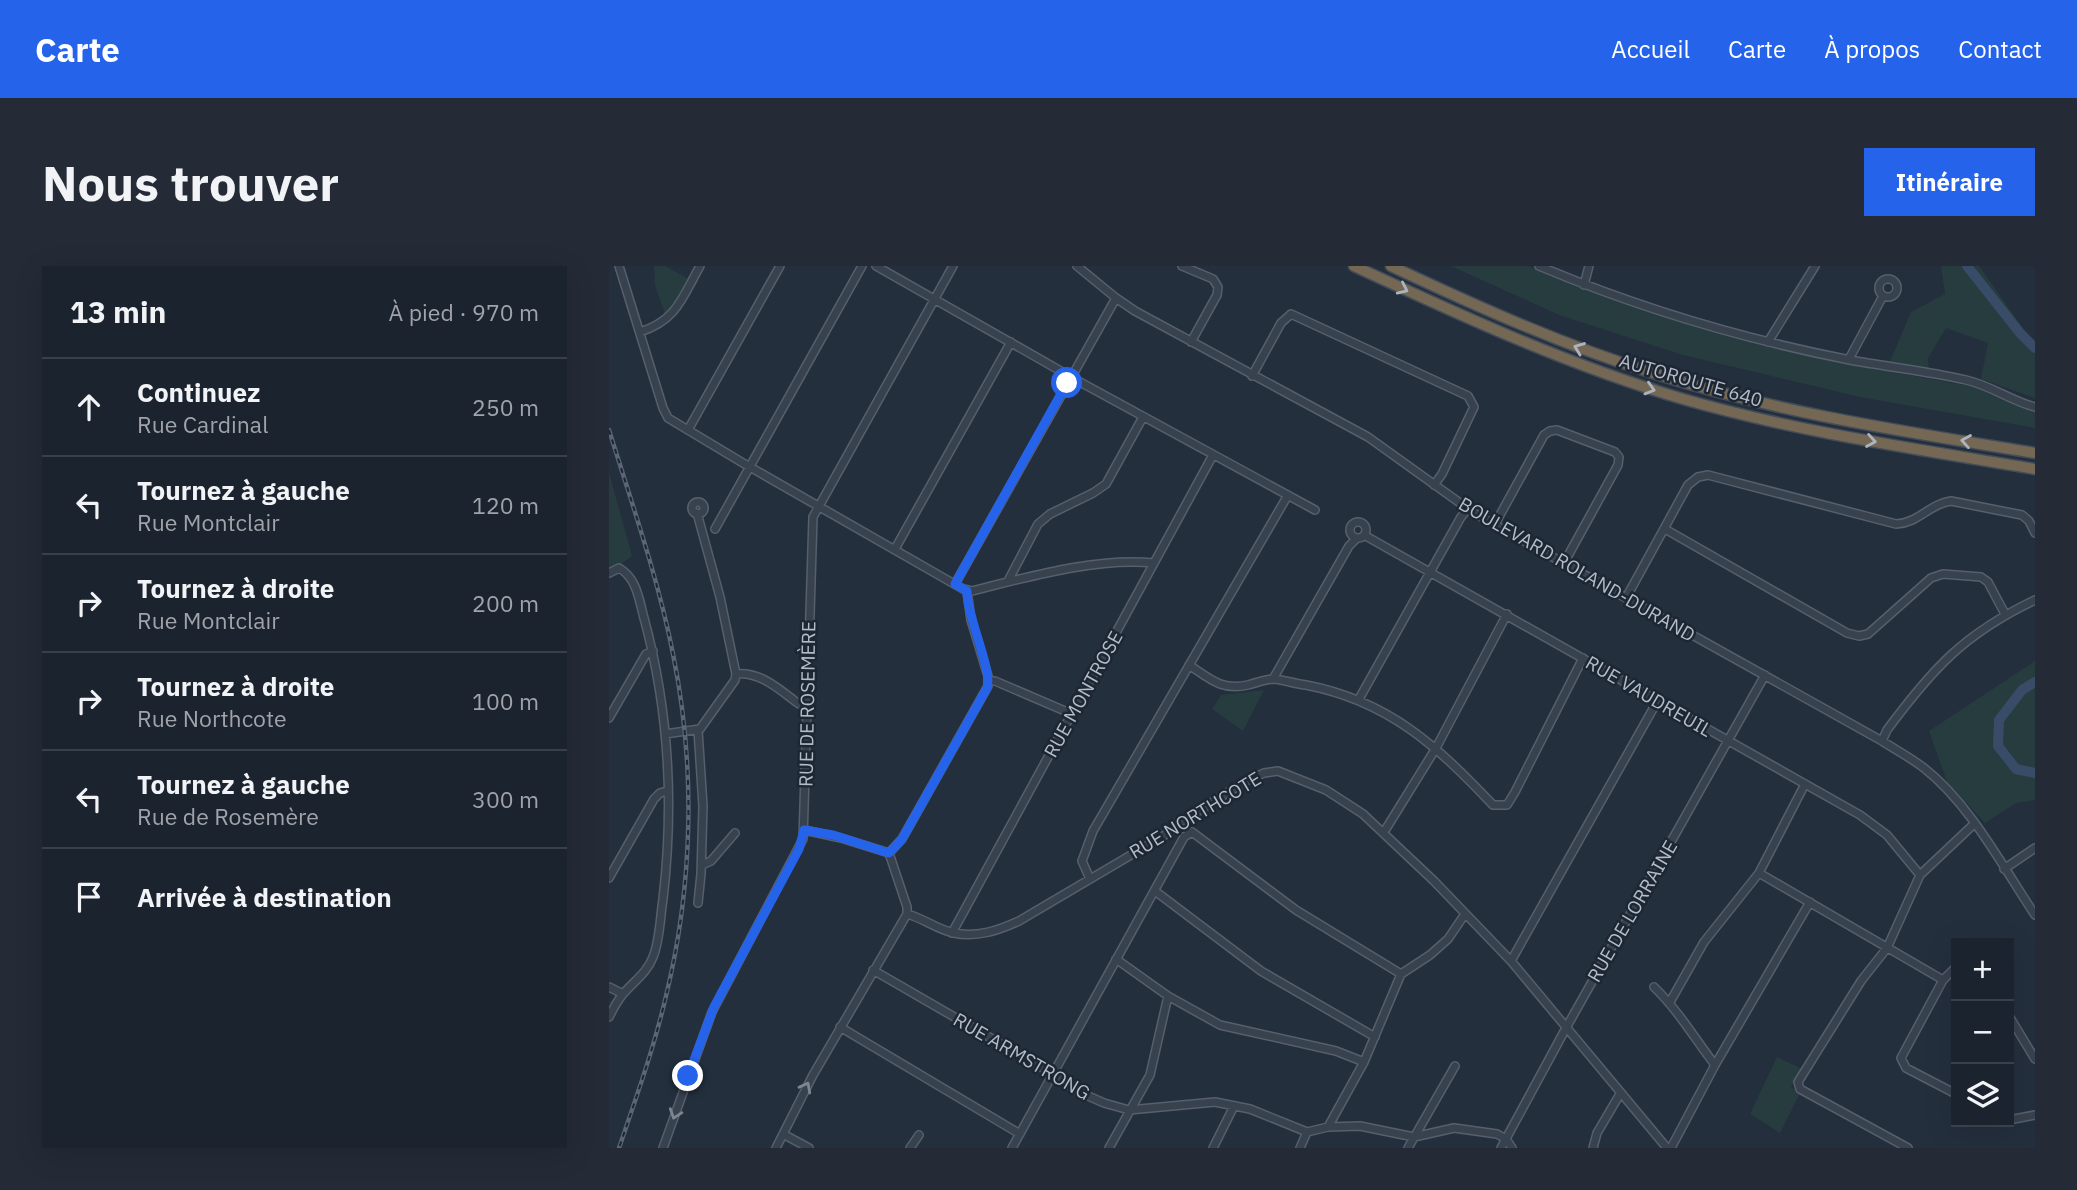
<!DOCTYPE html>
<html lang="fr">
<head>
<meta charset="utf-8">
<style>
	:root { --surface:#1b232e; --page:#242b36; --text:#f1f3f6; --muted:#a0a4aa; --line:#39404a; --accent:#2563eb }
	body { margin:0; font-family:"IBM Plex Sans",sans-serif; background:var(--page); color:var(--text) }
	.controls { position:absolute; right:21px; bottom:21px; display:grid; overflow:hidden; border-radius:0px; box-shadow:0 7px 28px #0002 }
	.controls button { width:63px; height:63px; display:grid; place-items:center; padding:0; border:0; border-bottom:2px solid var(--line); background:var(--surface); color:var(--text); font:35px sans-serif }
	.stop { position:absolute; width:21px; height:21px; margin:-16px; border:5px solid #2563eb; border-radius:50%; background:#fff }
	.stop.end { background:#2563eb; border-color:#fff; box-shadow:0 2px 7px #0008 }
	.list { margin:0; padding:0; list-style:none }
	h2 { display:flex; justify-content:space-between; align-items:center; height:91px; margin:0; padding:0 28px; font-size:30px }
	h2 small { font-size:23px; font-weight:400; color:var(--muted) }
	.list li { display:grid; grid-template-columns:46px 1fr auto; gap:21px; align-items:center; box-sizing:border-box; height:98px; padding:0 28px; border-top:2px solid var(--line) }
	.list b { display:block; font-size:26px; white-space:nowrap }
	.list p { margin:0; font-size:23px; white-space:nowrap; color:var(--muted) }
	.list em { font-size:23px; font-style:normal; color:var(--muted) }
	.icon { flex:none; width:38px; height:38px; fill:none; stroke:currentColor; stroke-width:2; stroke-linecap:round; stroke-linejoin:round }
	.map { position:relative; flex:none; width:1426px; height:882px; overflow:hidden; border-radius:0px }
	header { display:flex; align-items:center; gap:42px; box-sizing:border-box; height:98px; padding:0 35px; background:var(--accent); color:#fff }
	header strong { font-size:33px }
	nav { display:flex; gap:38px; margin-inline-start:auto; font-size:24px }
	.intro { display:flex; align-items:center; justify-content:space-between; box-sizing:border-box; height:168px; padding:0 42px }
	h1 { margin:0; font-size:49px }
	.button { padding:18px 32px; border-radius:0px; background:var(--accent); color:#fff; font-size:24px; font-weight:700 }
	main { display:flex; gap:42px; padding:0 42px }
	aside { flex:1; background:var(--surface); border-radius:0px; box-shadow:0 7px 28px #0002 }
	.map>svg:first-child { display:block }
</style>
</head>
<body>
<header>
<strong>Carte</strong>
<nav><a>Accueil</a><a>Carte</a><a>À propos</a><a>Contact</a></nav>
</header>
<div class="intro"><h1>Nous trouver</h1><a class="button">Itinéraire</a></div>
<main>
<aside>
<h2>13 min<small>À pied · 970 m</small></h2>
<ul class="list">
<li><svg class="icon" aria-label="ahead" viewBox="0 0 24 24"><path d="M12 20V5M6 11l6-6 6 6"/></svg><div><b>Continuez</b><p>Rue Cardinal</p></div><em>250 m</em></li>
<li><svg class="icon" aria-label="left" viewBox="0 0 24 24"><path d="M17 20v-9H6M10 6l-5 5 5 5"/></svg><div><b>Tournez à gauche</b><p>Rue Montclair</p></div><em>120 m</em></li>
<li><svg class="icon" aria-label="right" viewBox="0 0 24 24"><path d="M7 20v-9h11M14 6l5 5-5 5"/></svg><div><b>Tournez à droite</b><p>Rue Montclair</p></div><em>200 m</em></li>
<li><svg class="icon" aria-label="right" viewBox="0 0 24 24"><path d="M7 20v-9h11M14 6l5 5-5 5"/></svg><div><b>Tournez à droite</b><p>Rue Northcote</p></div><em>100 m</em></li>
<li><svg class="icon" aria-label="left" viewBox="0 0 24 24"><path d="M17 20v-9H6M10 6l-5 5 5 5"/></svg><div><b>Tournez à gauche</b><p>Rue de Rosemère</p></div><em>300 m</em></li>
<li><svg class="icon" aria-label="arrive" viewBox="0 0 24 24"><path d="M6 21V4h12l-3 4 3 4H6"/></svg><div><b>Arrivée à destination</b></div></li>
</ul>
</aside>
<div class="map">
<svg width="1426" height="882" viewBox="0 0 1426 882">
	<rect width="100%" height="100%" fill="#242f3e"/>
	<path fill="#263c3f" d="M45 0H56L80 13 57 51 46 19Z
		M842 0H919L1034 44 1094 63 1277 105 1366 121 1408 140 1426 144V162L1251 131 1074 89 950 49Z
		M1332 0H1370L1426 79V132L1372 113 1379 77 1337 62 1319 92 1320 108 1279 100 1302 46 1336 28Z
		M0 207 23 290 0 307Z
		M1426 395V534L1407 537 1376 557 1338 516 1320 465Z
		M655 424 634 465 603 443 612 429Z
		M1168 791 1193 803 1182 821 1191 827 1171 867 1141 848Z"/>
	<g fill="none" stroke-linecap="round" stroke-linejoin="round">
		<path stroke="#394c67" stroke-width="10" d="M1358 0 1411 67 1426 82
			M1426 416 1413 424 1390 454 1389 480 1407 503 1426 507"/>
		<defs>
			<path id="minor" d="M10 0 54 142 59 152 134 197 354 323 363 325C419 311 488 291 545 297
				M267 0 471 116 706 244
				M468 0 507 32 526 45 759 171 865 247 1273 475C1287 484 1302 492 1315 502 1361 538 1394 601 1426 649
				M573 0 604 13 609 21 608 29 582 76
				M930 0C1030 42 1134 73 1241 94 1279 101 1318 105 1357 114 1381 119 1402 135 1426 141
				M1270 22a9 9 0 1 1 18 0a9 9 0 1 1-18 0Z
				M975 19 980 0
				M31 66C68 54 73 32 91 0
				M1159 76 1206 0
				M1240 93 1274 30
				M643 110 672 57 682 48 859 130 865 141 833 208 825 219
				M79 164 171 0
				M83 242a6 6 0 1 1 12 0a6 6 0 1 1-12 0Z
				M88 247 111 331 127 408
				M741 264a8 8 0 1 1 16 0a8 8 0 1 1-16 0Z
				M886 258 935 169 941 165 948 164 1006 186 1010 191 1009 199 955 297
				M106 263 253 0
				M1056 263 1238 367 1250 370 1259 368 1322 312 1334 308 1372 311 1379 316 1396 348
				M755 269 1251 549 1278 569 1311 609
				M286 283 402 76
				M0 307 10 302C28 312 30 334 35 352 60 444 65 539 54 633 51 652 51 674 44 691 38 707 24 716 14 728 8 735 4 743 0 751
				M399 315 429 258 441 248 484 227 497 218 534 151
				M346 318 507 32
				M1017 332 1079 219 1089 211 1099 209 1287 258C1310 257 1320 238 1342 235L1413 249 1420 255 1426 267
				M580 399C601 413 613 425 639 419 647 417 657 413 665 413 675 414 687 418 697 419 780 435 828 480 884 539H898L906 526 974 392
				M127 408C152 405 172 425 190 438L198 439
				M664 413 740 280 748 272
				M380 415H386L463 448
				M750 433 852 251 859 243
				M0 452 37 388 44 385
				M89 464 94 540 92 608 89 637
				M56 468 91 463 126 414 127 408
				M1273 475 1278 464C1324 402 1355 368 1426 334
				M195 564 232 572 280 587 298 641V648
				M583 566 687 644 792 708
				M775 566 827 482 898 348
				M280 587 293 573 379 420V410L362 354 358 325
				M93 599 102 595 126 567
				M1395 603 1426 582
				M1150 607 1334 714
				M0 612 45 533 51 527 58 525
				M481 613 473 595 484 565 679 229
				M546 625 652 705 766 771
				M298 648C314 652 329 664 345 667 368 672 390 664 410 655L566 563 570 555 580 554 583 549 637 515 655 507 669 505 717 524 754 548 825 615 902 695 1058 882
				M343 667 604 189
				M507 693 559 730 611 759 727 785 755 796
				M902 695 1049 434
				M1347 701 1334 714 1292 792 1297 802 1347 828
				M264 704 444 808 468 825 495 837 520 844 606 836 641 843 698 866 719 861 751 860 805 871 845 862 888 868 897 873 903 882
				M0 721 14 728
				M1045 721C1069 744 1086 773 1106 799
				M1061 736 1095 676 1150 607 1196 518
				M1400 750 1426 793
				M231 761 411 868
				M1400 854 1426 849
				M719 861 755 796 792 708 821 689 839 673 856 648
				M174 868 200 882
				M54 882 103 746 194 573 204 251 344 0
				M167 882 204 809 298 648
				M301 882 310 869
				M403 882 575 571 583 566
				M500 882 541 809 559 730
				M604 882 625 840
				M691 882 698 866
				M799 882 846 800
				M892 882 957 762 1156 409
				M984 882 988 867 1011 828
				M1062 882 1106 799 1201 636
				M1299 882 1191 823 1189 816 1252 715 1278 682 1311 609 1365 558"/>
			<path id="highway" d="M745 0C853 50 959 99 1074 133 1189 166 1308 183 1426 203
				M782 0C869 41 956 80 1047 108 1170 147 1299 166 1426 187"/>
		</defs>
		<use href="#minor" stroke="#565f6c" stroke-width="10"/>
		<use href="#highway" stroke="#434c59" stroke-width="13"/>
		<use href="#minor" stroke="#38414e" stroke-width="7"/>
		<use href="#highway" stroke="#746855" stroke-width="10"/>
		<defs>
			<path id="rail" d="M0 164C23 238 49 312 64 388 87 501 84 619 57 730 45 782 27 832 10 882"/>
		</defs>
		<use href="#rail" stroke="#5a6575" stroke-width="4.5"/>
		<use href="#rail" stroke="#1d2633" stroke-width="2" stroke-dasharray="5" stroke-linecap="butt"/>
	</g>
	<defs><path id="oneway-chevron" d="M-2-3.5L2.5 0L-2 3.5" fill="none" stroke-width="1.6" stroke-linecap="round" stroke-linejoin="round" transform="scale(1.75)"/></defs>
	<g stroke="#aeb4bd">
		<use href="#oneway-chevron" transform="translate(794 23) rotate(25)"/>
		<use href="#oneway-chevron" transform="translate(970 82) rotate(-159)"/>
		<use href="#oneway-chevron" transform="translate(1041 123) rotate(17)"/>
		<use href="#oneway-chevron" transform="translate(1262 175) rotate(10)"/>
		<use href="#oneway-chevron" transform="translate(1357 175) rotate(-170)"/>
	</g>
	<g stroke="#7c8592">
		<use href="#oneway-chevron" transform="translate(197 821) rotate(-62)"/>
		<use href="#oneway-chevron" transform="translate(66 848) rotate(109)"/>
	</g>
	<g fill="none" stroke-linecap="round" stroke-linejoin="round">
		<path stroke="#2563eb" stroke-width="9" d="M79 810 105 741 190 583 195 564 224 569 280 587 293 573 378 422C384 404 358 352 358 325L346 318 458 117"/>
	</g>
	<g text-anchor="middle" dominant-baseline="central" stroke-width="5" stroke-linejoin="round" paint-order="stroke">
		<g font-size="19" fill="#b4bcc9" stroke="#1d2633">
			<text transform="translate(1082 114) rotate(16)">AUTOROUTE 640</text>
			<text transform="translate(968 303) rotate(30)">BOULEVARD ROLAND-DURAND</text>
			<text transform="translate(474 428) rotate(-61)">RUE MONTROSE</text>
			<text transform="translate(1040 430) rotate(30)">RUE VAUDREUIL</text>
			<text transform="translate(198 438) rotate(-89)">RUE DE ROSEMÈRE</text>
			<text transform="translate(586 549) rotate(-31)">RUE NORTHCOTE</text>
			<text transform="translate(1023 645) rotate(-60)">RUE DE LORRAINE</text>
			<text transform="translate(413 790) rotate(30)">RUE ARMSTRONG</text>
		</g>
	</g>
</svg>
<div class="controls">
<button>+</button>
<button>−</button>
<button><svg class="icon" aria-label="layers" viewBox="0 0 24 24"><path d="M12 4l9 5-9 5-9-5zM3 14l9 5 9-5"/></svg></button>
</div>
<div class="stop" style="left:458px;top:117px"></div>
<div class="stop end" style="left:79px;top:810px"></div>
</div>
</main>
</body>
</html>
